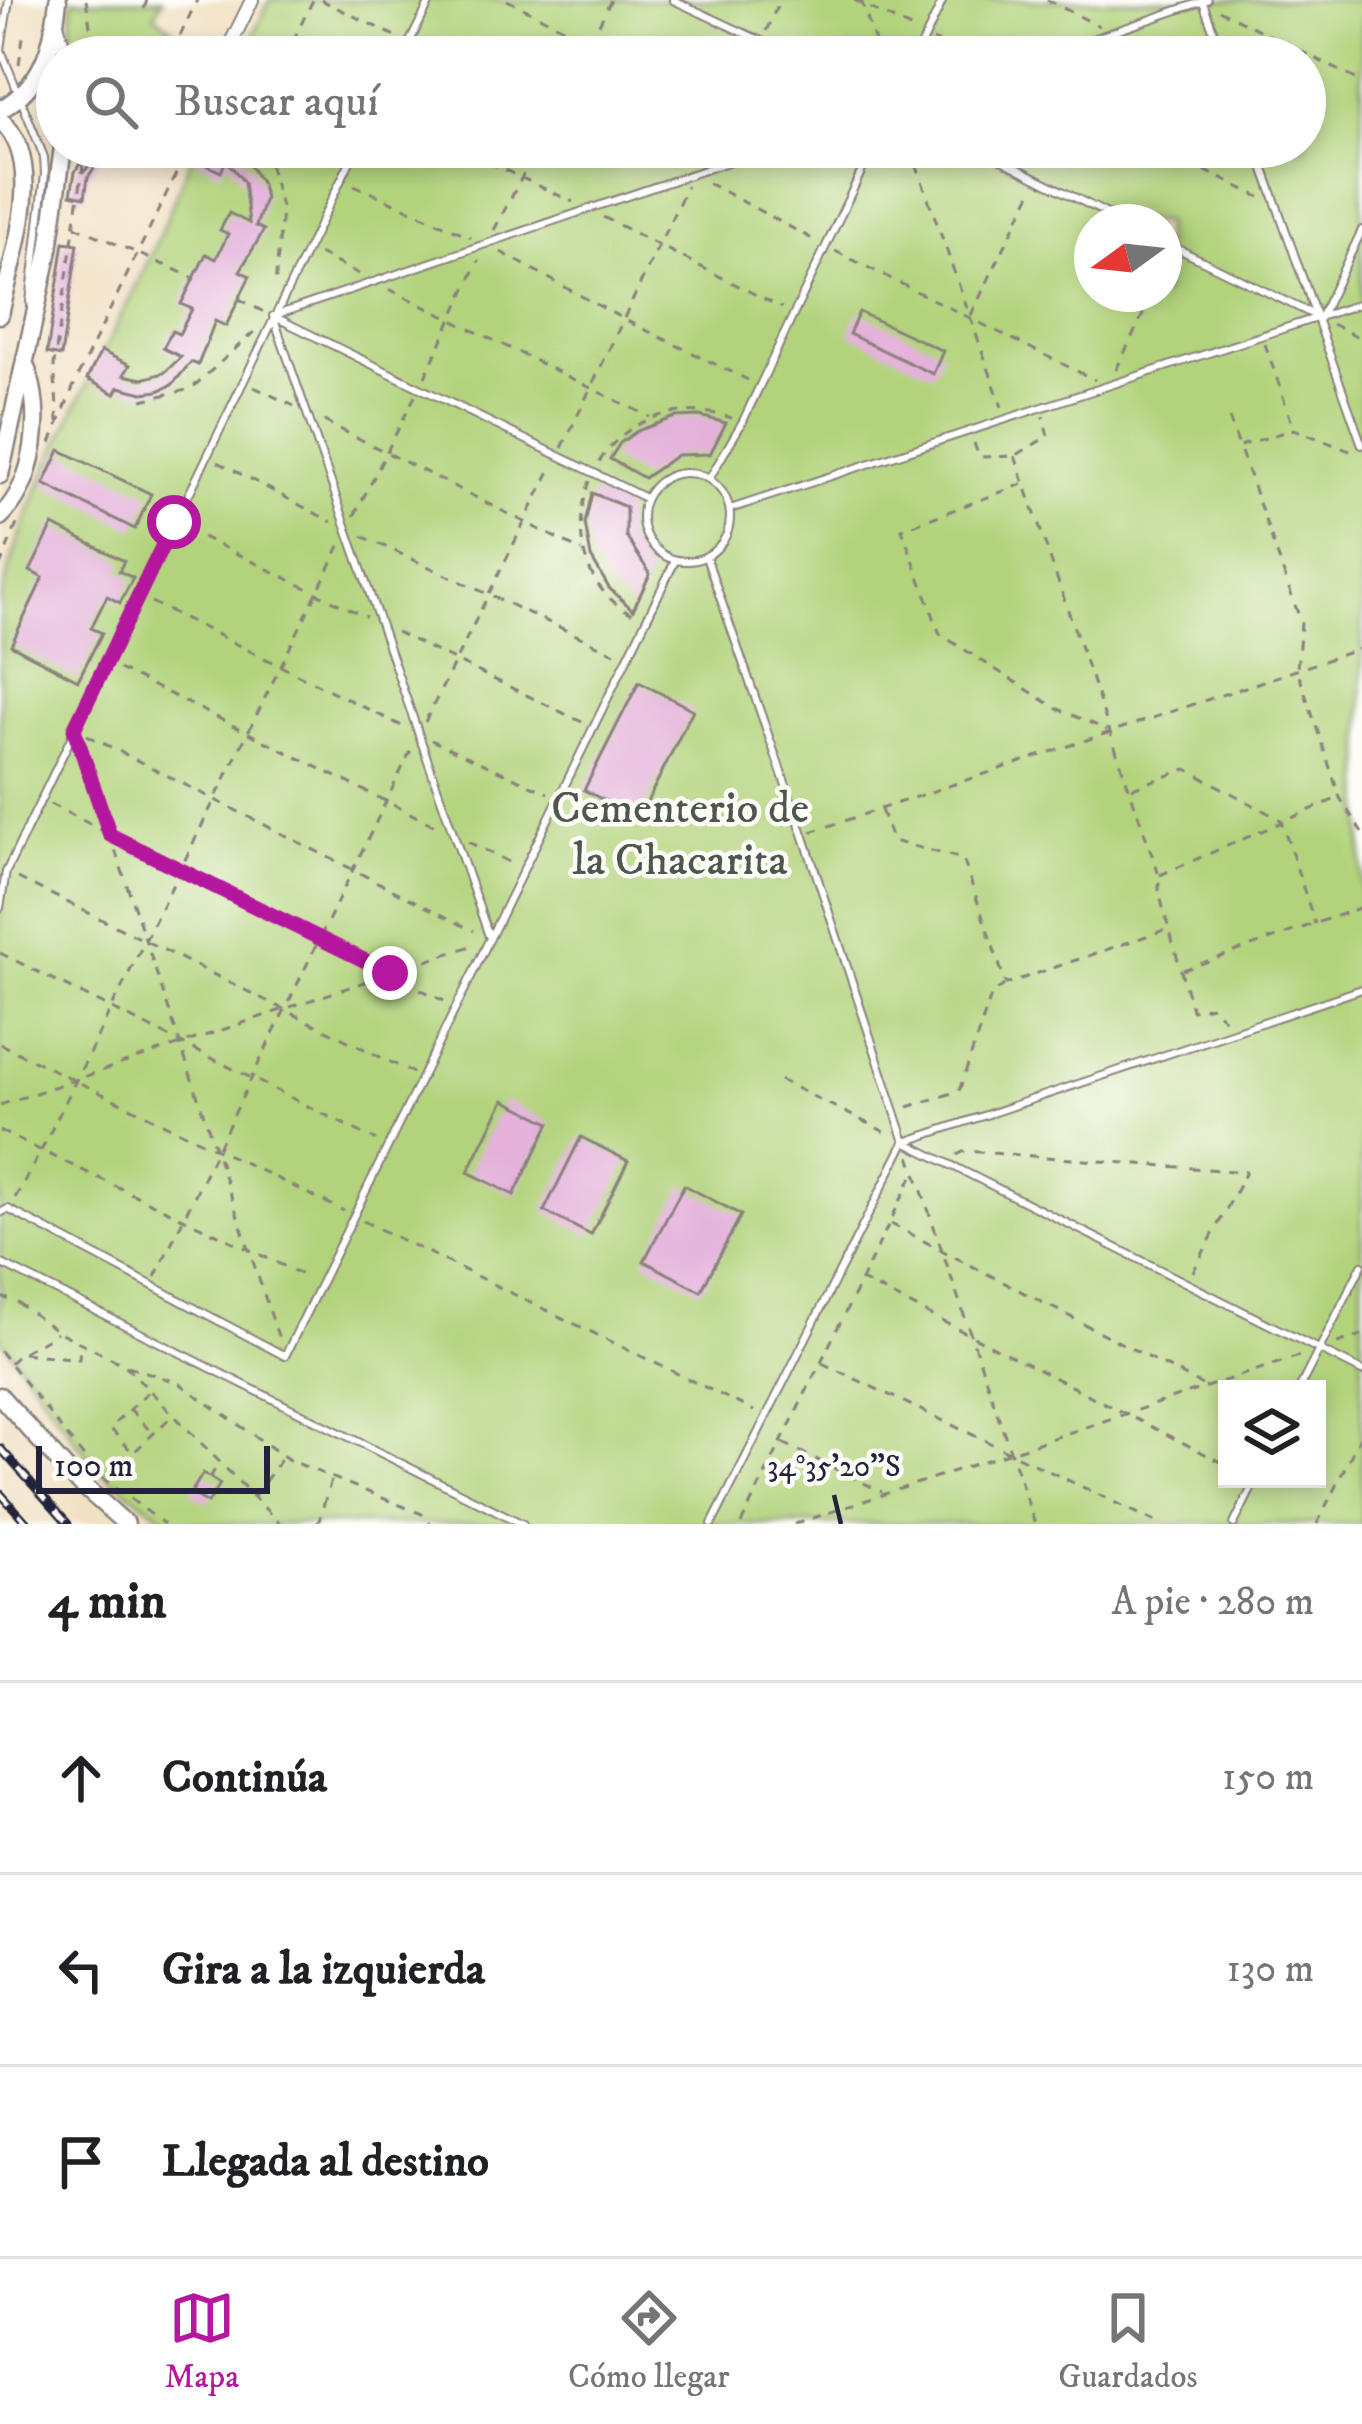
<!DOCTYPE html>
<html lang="es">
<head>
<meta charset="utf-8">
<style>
	:root { --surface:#fff; --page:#f6f6f6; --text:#202124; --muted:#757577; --line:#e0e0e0; --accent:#b5179e }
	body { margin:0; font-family:"IM FELL DW Pica",serif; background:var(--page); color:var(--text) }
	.controls { position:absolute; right:36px; bottom:36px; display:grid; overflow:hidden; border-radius:0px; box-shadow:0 6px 18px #0003 }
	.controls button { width:108px; height:108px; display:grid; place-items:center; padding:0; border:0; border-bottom:3px solid var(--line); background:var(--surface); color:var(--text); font:60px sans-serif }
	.compass { position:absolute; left:1074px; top:204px; width:108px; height:108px; border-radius:50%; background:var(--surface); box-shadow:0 6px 18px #0003; rotate:255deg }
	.scale { position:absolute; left:36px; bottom:30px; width:234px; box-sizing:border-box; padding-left:12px; border:6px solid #22223b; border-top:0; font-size:33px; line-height:42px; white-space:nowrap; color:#22223b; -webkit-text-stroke:9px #fdfcf7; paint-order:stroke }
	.stop { position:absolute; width:36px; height:36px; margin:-27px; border:9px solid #b5179e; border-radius:50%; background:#fff }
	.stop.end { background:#b5179e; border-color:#fff; box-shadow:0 3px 12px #0008 }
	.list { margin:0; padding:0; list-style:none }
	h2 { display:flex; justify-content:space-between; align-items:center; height:156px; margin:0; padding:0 48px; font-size:51px }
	h2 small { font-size:39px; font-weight:400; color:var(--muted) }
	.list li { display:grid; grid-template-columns:78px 1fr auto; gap:36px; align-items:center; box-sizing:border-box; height:192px; padding:0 48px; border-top:3px solid var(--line) }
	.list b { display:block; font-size:45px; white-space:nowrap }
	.list em { font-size:39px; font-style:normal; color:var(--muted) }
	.icon { flex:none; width:66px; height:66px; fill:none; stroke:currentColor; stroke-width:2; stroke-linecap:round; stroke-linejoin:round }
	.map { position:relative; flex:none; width:1362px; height:1524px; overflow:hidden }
	.search { position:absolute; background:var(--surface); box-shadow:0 6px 18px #0003; left:36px; right:36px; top:36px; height:132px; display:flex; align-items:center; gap:30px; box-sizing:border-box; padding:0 42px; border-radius:66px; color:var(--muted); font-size:45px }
	.sheet { height:732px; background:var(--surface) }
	nav { display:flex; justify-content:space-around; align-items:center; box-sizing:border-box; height:168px; border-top:3px solid var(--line); background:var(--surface); font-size:33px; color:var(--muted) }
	nav a { display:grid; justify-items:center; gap:6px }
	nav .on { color:var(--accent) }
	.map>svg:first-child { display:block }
</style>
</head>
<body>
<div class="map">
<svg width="1362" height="1524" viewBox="0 0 1362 1524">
	<rect width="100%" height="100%" fill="#fdfcf7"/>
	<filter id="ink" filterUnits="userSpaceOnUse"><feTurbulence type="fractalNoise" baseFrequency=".00833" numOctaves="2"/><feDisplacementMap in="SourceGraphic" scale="24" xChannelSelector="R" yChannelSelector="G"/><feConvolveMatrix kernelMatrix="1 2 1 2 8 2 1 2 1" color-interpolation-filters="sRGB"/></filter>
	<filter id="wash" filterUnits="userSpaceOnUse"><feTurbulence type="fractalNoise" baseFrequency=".004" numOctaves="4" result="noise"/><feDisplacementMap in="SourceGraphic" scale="48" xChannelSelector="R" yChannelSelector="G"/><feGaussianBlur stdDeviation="2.7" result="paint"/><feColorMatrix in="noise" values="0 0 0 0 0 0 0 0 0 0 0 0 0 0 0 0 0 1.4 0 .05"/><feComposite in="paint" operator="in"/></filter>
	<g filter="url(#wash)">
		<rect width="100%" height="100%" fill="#f2e0c2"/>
		<path fill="#b2d37c" stroke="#6a7a5c" stroke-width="3" fill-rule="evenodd" d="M72 0H162L154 15 180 36 179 57H77L71 33Z
			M270 0H1362V1524H173L97 1469 0 1338V603C30 480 97 370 150 257 167 221 179 183 197 147H1305V57H242ZM1092 222H1164V294H1092ZM1227 1389H1317V1479H1227Z"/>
		<g id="blocks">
			<path fill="#e4b1db" d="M90 147H116L101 158 88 177 85 197 71 194 75 172Z
				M197 147H232L230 152 246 160 262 184 265 199 256 226 264 230 240 271 250 276 226 326 215 321 198 365 191 362 172 385 158 391 143 393 119 387 115 394 87 379 101 351 130 365 124 375 143 379 164 373 181 357 163 348 172 331 179 334 192 309 181 304 206 254 216 259 228 234 220 230 229 213 249 223 244 182 226 160 221 172 192 158Z
				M64 242 78 244 61 356 47 353Z
				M859 312 943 351 933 374 849 334Z
				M700 416 726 423 710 454 677 455 644 478 610 459 620 443 637 431 675 417Z
				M60 450 151 494 135 529 44 484Z
				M592 493 626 507V536L650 574 633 610 609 588 591 557 585 523Z
				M53 525 124 561 119 571 133 578 120 603 107 596 91 628 102 633 78 680 11 645 43 578 30 571Z
				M639 682 693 710 639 818 584 790Z
				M504 1100 550 1123 514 1195 468 1172Z
				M581 1137 628 1161 591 1235 544 1211Z
				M684 1185 741 1215 701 1291 644 1261Z
				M203 1473 220 1484 208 1503 191 1493Z"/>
		</g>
	</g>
	<g filter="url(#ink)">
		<use href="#blocks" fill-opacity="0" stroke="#8a817e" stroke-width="3"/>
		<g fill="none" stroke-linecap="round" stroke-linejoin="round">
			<defs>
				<path id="lane" d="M673 0 796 57
					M1202 0 1223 57
					M1 49 9 0
					M1 50 44 157 45 174 30 302
					M402 57 431 0
					M916 57 943 0
					M1040 57 1207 0
					M976 147 1123 222
					M1256 147 1362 445
					M1164 242 1316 316
					M273 316 489 936
					M273 316 772 147
					M273 316 645 498
					M1320 318 1362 230
					M642 517a44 44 0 1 1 88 0a44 44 0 1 1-88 0Z
					M709 479 743 421 873 147
					M730 509 1362 303
					M706 557 803 834 905 1142 1362 1371
					M0 908 6 872 357 147
					M0 1213 8 1209 285 1356 675 561
					M0 1263 523 1524
					M1299 1389 1362 1265
					M712 1524 905 1142 1362 989
					M1234 1524 1256 1479"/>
				<path id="street" d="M57 23 66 57
					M224 57 252 0"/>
				<path id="secondary" d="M0 110C43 85 53 47 58 0
					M0 120C49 161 11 261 0 315
					M0 475 49 250 63 147
					M0 517C36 483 44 411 26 367
					M0 1396 71 1475 126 1524"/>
			</defs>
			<use href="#lane" stroke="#8a817e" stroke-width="10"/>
			<use href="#street" stroke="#8a817e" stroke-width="16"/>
			<use href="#secondary" stroke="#8a817e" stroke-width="21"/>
			<path stroke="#8a817e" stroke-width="3" stroke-dasharray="9 9" stroke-linecap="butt" d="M86 0 95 57
				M321 0 401 39
				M507 0 622 57
				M854 0 914 30
				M861 0 880 57
				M1047 0 1099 26
				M144 9 147 0
				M1219 10 1362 82
				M766 31 780 0
				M180 36 197 0
				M933 40 970 57
				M420 48 438 57
				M285 57 313 0
				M583 57 611 0
				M19 64 23 37
				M265 147 282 211 275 286
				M456 147 573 202
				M630 147 678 168
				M805 147 848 169
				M910 147 1002 407
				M1156 147 1260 197
				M699 161 707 147
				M82 173 85 147
				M708 183 816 241
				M354 185 471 237
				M603 217 782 308
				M75 226 194 278
				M494 230 538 147
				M835 251 1095 380
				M501 252 625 320 748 380
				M319 254 359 274
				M1164 271 1171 257
				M389 289 650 417
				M239 299 264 312
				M971 315 1033 189
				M1332 324 1362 339
				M1265 344 1293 426
				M1116 370 1153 294
				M425 377 479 260
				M254 387 294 406
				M142 400 191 389 256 330
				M1229 418 1301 622 1297 669 1340 798 1362 833
				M324 421 582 551
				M58 422 54 364 82 175 102 147
				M51 443 76 380 189 147
				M974 443 979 457 1015 456 1048 436 1043 416
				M1240 446 1294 429 1355 453
				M562 448 687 186
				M1015 456 1159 875V893L1192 1010 1212 1006 1226 1021
				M218 462 332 522
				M599 462C629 415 680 402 732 418
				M590 481C571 531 582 591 635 615
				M1023 484 902 529 940 634 1056 708 1107 730
				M354 516 415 396
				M186 529 366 617
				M362 536 615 653
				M0 566 17 524
				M151 602 406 728
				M396 632 582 722
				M119 669 438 827
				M425 722 552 467
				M87 735 474 931
				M431 740 548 793
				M81 748 280 1342
				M1132 788 1187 769 1281 820 1315 924
				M50 804 444 1001
				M881 810 893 841 963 859 1006 984 1170 928
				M811 832 1362 648
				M468 842 513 864
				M1160 875 1338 798
				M18 878 413 1073
				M0 953 376 1140
				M1183 970 1362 907
				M0 1044 344 1211
				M780 1080 889 1134
				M0 1105 471 946
				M908 1107 959 1091 991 996 1004 985
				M0 1131 309 1278
				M957 1155 965 1151 1246 1172 1193 1272
				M910 1156 1035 1524
				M15 1198 41 1151 340 546
				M363 1221 754 1411
				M891 1224 1202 1385
				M155 1277 413 746
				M861 1280 1227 1465
				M0 1297 15 1301 57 1331 125 1365 280 1524
				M1337 1343 1362 1335
				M0 1351 97 1474 164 1524
				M23 1353 79 1359 80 1345
				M10 1363C21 1349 42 1344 56 1332
				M822 1363 1160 1524
				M128 1366 179 1383 289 1460 422 1514 431 1524
				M148 1392 110 1428 133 1453 172 1416
				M130 1409 152 1433
				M783 1443 882 1492
				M210 1478 219 1462
				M254 1496 283 1457
				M318 1524 331 1480
				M741 1524 915 1171
				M795 1524 1305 1354
				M1317 1524 1362 1433"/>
			<use href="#lane" stroke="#fff" stroke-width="6"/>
			<use href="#street" stroke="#fff" stroke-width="12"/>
			<use href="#secondary" stroke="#fff" stroke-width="16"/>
			<defs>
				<path id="rail" d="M0 1448 68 1524
					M0 1493 28 1524"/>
			</defs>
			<use href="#rail" stroke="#22223b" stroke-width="9"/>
			<use href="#rail" stroke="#fdfcf7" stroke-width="4.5" stroke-dasharray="14" stroke-linecap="butt"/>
		</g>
	</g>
	<g fill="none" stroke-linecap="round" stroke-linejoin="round" filter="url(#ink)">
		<path stroke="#b5179e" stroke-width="15" d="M174 522 74 729 110 835 390 973"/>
	</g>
	<path fill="none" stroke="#22223b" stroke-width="4.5" d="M834 1495 841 1524"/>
	<g text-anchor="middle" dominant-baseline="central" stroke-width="9" stroke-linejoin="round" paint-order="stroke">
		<g font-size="45" fill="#4d574e" stroke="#fdfcf7">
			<text x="680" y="809">Cementerio de<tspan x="680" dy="52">la Chacarita</tspan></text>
		</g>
	</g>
	<g font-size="30" text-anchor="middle" fill="#22223b" stroke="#fdfcf7" stroke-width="9" stroke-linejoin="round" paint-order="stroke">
		<text x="834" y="1476">34°35'20"S</text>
	</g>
</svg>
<div class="controls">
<button><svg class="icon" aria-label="layers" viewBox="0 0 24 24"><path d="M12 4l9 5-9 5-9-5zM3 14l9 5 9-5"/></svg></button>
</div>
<svg class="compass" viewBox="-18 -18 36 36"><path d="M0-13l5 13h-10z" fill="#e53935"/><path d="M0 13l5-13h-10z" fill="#757577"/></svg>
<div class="scale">100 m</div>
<div class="stop" style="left:174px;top:522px"></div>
<div class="stop end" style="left:390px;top:973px"></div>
<div class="search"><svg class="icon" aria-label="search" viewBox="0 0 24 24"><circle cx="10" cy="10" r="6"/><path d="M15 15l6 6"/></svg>Buscar aquí</div>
</div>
<section class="sheet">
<h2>4 min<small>A pie · 280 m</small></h2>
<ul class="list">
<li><svg class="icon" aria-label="ahead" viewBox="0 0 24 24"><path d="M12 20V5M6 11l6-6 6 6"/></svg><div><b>Continúa</b></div><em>150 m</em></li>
<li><svg class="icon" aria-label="left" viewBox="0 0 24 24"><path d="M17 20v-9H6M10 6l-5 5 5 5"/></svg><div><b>Gira a la izquierda</b></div><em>130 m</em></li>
<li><svg class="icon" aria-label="arrive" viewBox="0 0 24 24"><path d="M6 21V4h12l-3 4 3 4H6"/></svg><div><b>Llegada al destino</b></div></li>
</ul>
</section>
<nav>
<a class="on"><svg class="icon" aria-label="map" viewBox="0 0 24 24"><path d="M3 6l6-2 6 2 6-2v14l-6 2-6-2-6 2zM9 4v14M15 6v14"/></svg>Mapa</a>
<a><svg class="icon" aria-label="directions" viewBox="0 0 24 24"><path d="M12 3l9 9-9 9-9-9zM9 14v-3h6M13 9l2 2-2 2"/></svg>Cómo llegar</a>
<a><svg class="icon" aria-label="saved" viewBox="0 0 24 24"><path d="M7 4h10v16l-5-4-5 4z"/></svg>Guardados</a>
</nav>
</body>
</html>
